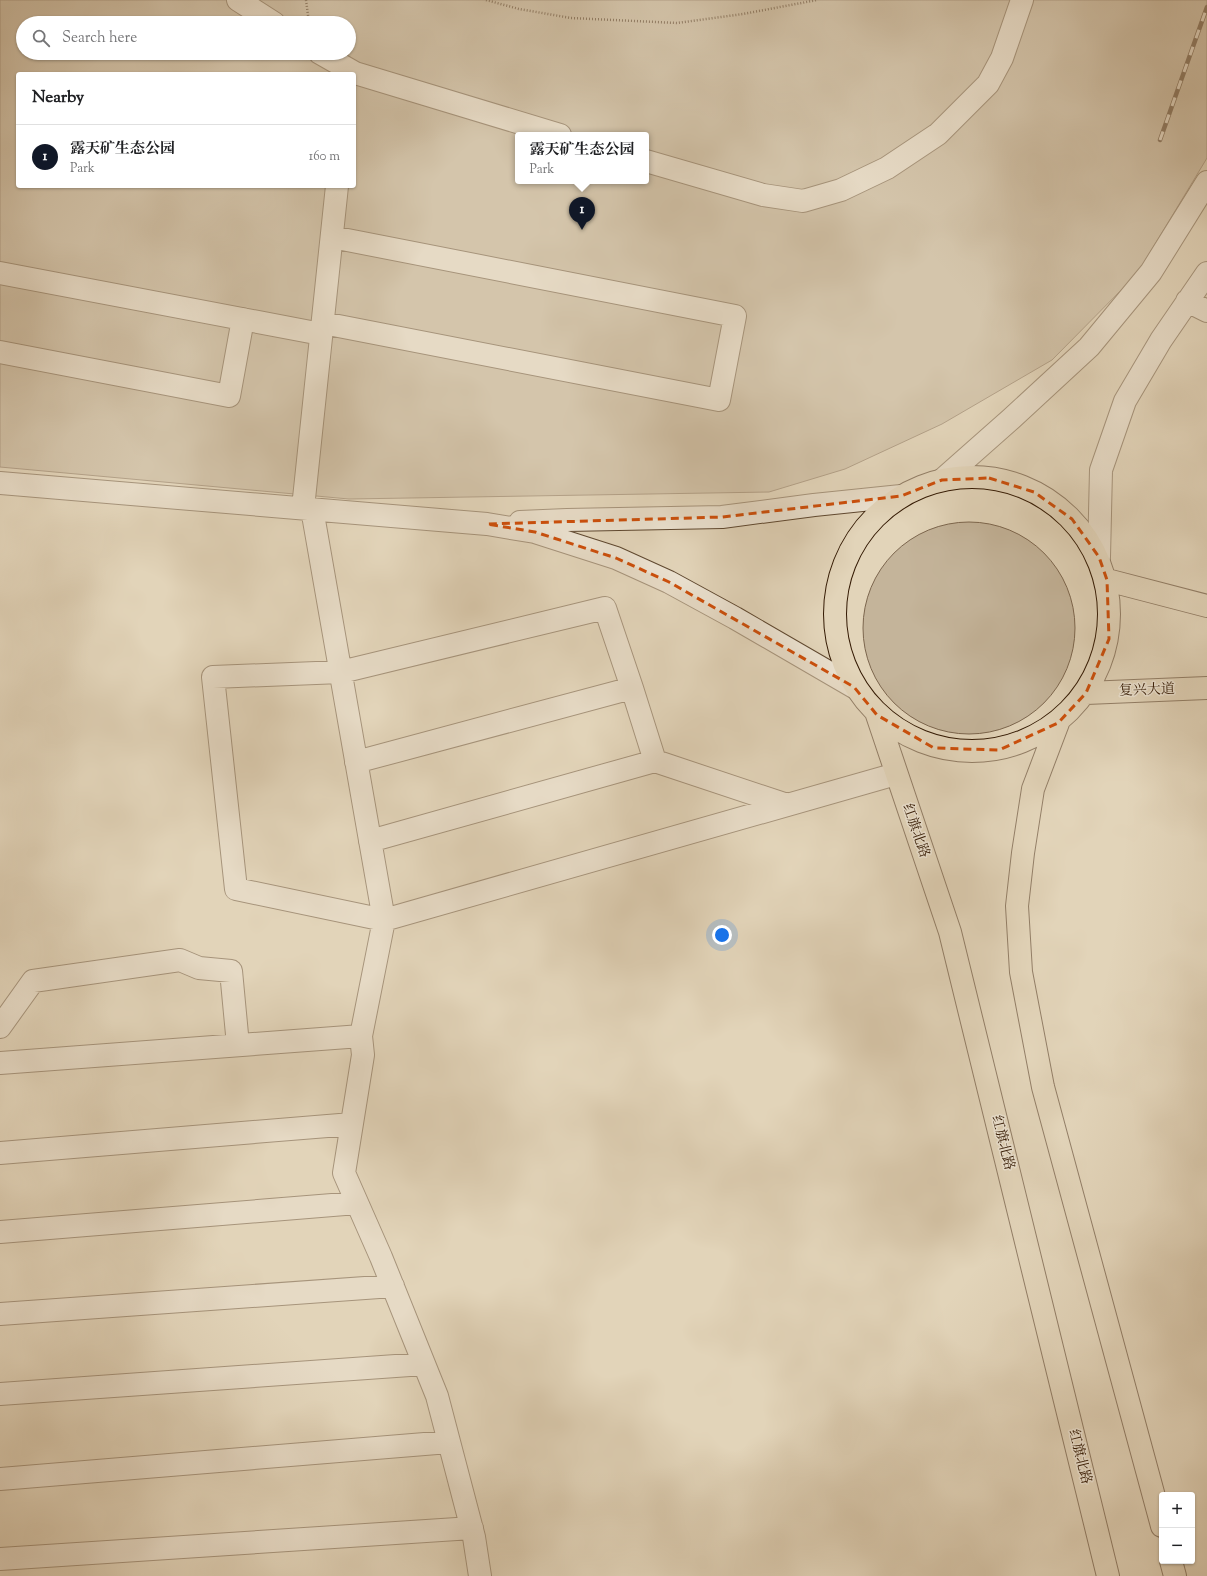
<!DOCTYPE html>
<html lang="en">
<head>
<meta charset="utf-8">
<style>
	:root { --surface:#fff; --page:#f2f2f2; --text:#202124; --muted:#757577; --line:#e0e0e0; --accent:#111827 }
	body { margin:0; font-family:"Sorts Mill Goudy","Noto Serif SC",serif; background:var(--page); color:var(--text) }
	.controls { position:absolute; right:12px; bottom:12px; display:grid; overflow:hidden; border-radius:4px; box-shadow:0 1px 3px #0004 }
	.controls button { width:36px; height:36px; display:grid; place-items:center; padding:0; border:0; border-bottom:1px solid var(--line); background:var(--surface); color:var(--text); font:20px sans-serif }
	.you { position:absolute; left:722px; top:935px; width:14px; height:14px; margin:-10px; border:3px solid #fff; border-radius:50%; background:#1a73e8; box-shadow:0 0 0 6px #1a73e833 }
	.badge { display:grid; place-items:center; width:26px; height:26px; border-radius:50%; background:var(--accent); color:#fff; font-size:13px; font-weight:700 }
	.pin { position:absolute; translate:-50% -33px; filter:drop-shadow(0 1px 2px #0008) }
	.pin::after { content:''; position:absolute; top:21px; width:14px; height:12px; background:inherit; clip-path:polygon(0 0,100% 0,50% 100%) }
	.popup { position:absolute; left:515px; top:132px; width:134px; height:52px; box-sizing:border-box; display:grid; place-content:center; border-radius:4px; background:var(--surface); filter:drop-shadow(0 1px 3px #0005); font-size:13px; white-space:nowrap; color:var(--muted) }
	.popup b { font-size:15px; color:var(--text) }
	.popup::after { content:''; position:absolute; left:50%; top:100%; margin-left:-8px; border:8px solid transparent; border-top-color:var(--surface) }
	.list { margin:0; padding:0; list-style:none }
	h2 { display:flex; justify-content:space-between; align-items:center; height:52px; margin:0; padding:0 16px; font-size:17px }
	h2 small { font-size:13px; font-weight:400; color:var(--muted) }
	.list li { display:grid; grid-template-columns:26px 1fr auto; gap:12px; align-items:center; box-sizing:border-box; height:64px; padding:0 16px; border-top:1px solid var(--line) }
	.list b { display:block; font-size:15px; white-space:nowrap }
	.list p { margin:0; font-size:13px; white-space:nowrap; color:var(--muted) }
	.list em { font-size:13px; font-style:normal; color:var(--muted) }
	.icon { flex:none; width:22px; height:22px; fill:none; stroke:currentColor; stroke-width:2; stroke-linecap:round; stroke-linejoin:round }
	.map { position:relative; flex:none; width:1207px; height:1576px; overflow:hidden }
	.search { position:absolute; background:var(--surface); box-shadow:0 1px 3px #0004; left:16px; top:16px; width:340px; height:44px; display:flex; align-items:center; gap:10px; box-sizing:border-box; padding:0 14px; border-radius:22px; color:var(--muted); font-size:15px }
	.panel { position:absolute; background:var(--surface); box-shadow:0 1px 3px #0004; left:16px; top:72px; width:340px; height:116px; border-radius:4px }
	.map>svg:first-child { display:block }
</style>
</head>
<body>
<div class="map">
<svg width="1207" height="1576" viewBox="0 0 1207 1576">
	<rect width="100%" height="100%" fill="#e2d4b9"/>
	<filter id="stains"><feTurbulence type="fractalNoise" baseFrequency=".005" numOctaves="4"/><feColorMatrix values="0 0 0 0 .2 0 0 0 0 .09 0 0 0 0 .02 0 0 0 .5 -.17"/></filter>
	<radialGradient id="worn" r=".72"><stop offset=".6" stop-color="#630" stop-opacity="0"/><stop offset="1" stop-color="#630" stop-opacity=".3"/></radialGradient>
	<path fill="#c4b49a" stroke="#7c664e" fill-rule="evenodd" d="M0 0H1207V158L1137 274 1052 360 942 424 845 469 769 492 349 499 0 467ZM23 23H349V53H23ZM18 74H354V186H18ZM518 135H646V181H518Z
		M863 628a106 106 0 1 1 212 0a106 106 0 1 1-212 0Z"/>
	<g fill="none" stroke-linecap="round" stroke-linejoin="round">
		<defs>
			<path id="minor" d="M238 0 274 23
				M320 53 355 73 560 135
				M646 161 763 195 803 201 841 190 887 168 938 134 988 84 1002 58 1022 0
				M0 273 321 334
				M1187 301 1207 311
				M323 323 719 400 735 316 332 237
				M0 352 229 396 243 319
				M942 480 1011 419 1089 347 1151 272 1207 182
				M0 483 487 524 535 532 616 558 669 582 735 618 854 687
				M303 508 337 186
				M312 509 384 920 361 1036
				M520 522 567 520 722 517 814 505 901 496
				M1099 557 1101 470 1125 401 1161 340 1207 273
				M356 762 632 688
				M787 805 655 761 632 688 605 608 341 672 213 677 236 889 384 920 896 774
				M370 841 655 761
				M0 1027 33 981 180 960 199 968 231 971 238 1045
				M0 1063 361 1036 363 1055 344 1173 381 1257 437 1396 474 1537 480 1576
				M0 1153 352 1124
				M0 1232 357 1203
				M0 1314 393 1286
				M0 1394 424 1364
				M0 1479 449 1442
				M0 1559 472 1528"/>
			<path id="major" d="M835 614a137 137 0 1 1 274 0a137 137 0 1 1-274 0Z
				M1107 580 1207 606
				M1086 693 1207 688
				M877 715 950 932 1108 1576
				M1058 723 1033 789 1023 853 1017 906 1021 972 1043 1087 1162 1526
				M1171 1561 1175 1576"/>
		</defs>
		<use href="#minor" stroke="#5f4830" stroke-width="24"/>
		<use href="#major" stroke="#331903" stroke-width="24"/>
		<path stroke="#331903" stroke-width="2.5" stroke-dasharray="1 2" stroke-linecap="butt" d="M306 0 309 23
			M486 0 519 9 571 18 677 23 743 14 817 0"/>
		<use href="#minor" stroke="#ece3d2" stroke-width="22"/>
		<use href="#major" stroke="#e2d4b9" stroke-width="22"/>
		<defs>
			<path id="rail" d="M1160 140 1207 7"/>
		</defs>
		<use href="#rail" stroke="#331903" stroke-width="4.5"/>
		<use href="#rail" stroke="#ece3d2" stroke-width="3" stroke-dasharray="9" stroke-linecap="butt"/>
	</g>
	<path d="M0 0H1207V1576H0ZM989 478 1034 492 1072 519 1099 557 1107 580 1109 639 1086 693 1058 723 999 750 934 748 877 715 854 687 669 582 616 558 535 532 487 524 722 517 901 496 942 480Z" fill="#e2d4b9" fill-opacity=".55" fill-rule="evenodd"/>
	<path fill="none" stroke="#cd4f0b" stroke-width="3" stroke-dasharray="8 5" stroke-linejoin="round" d="M989 478 1034 492 1072 519 1099 557 1107 580 1109 639 1086 693 1058 723 999 750 934 748 877 715 854 687 669 582 616 558 535 532 487 524 722 517 901 496 942 480Z"/>
	<g text-anchor="middle" dominant-baseline="central" stroke-width="3" stroke-linejoin="round" paint-order="stroke">
		<g font-size="14" fill="#331903" stroke="#ece3d2">
			<text transform="translate(1147 691) rotate(-2)">复兴大道</text>
			<text transform="translate(915 831) rotate(71)">红旗北路</text>
			<text transform="translate(1002 1143) rotate(76)">红旗北路</text>
			<text transform="translate(1079 1457) rotate(76)">红旗北路</text>
		</g>
	</g>
	<rect width="100%" height="100%" filter="url(#stains)"/>
	<rect width="100%" height="100%" fill="url(#worn)"/>
</svg>
<div class="controls">
<button>+</button>
<button>−</button>
</div>
<div class="you"></div>
<div class="pin badge" style="left:582px;top:230px">1</div>
<div class="popup"><b>露天矿生态公园</b>Park</div>
<div class="search"><svg class="icon" aria-label="search" viewBox="0 0 24 24"><circle cx="10" cy="10" r="6"/><path d="M15 15l6 6"/></svg>Search here</div>
<section class="panel">
<h2>Nearby<small></small></h2>
<ul class="list">
<li><span class="badge">1</span><div><b>露天矿生态公园</b><p>Park</p></div><em>160 m</em></li>
</ul>
</section>
</div>
</body>
</html>
